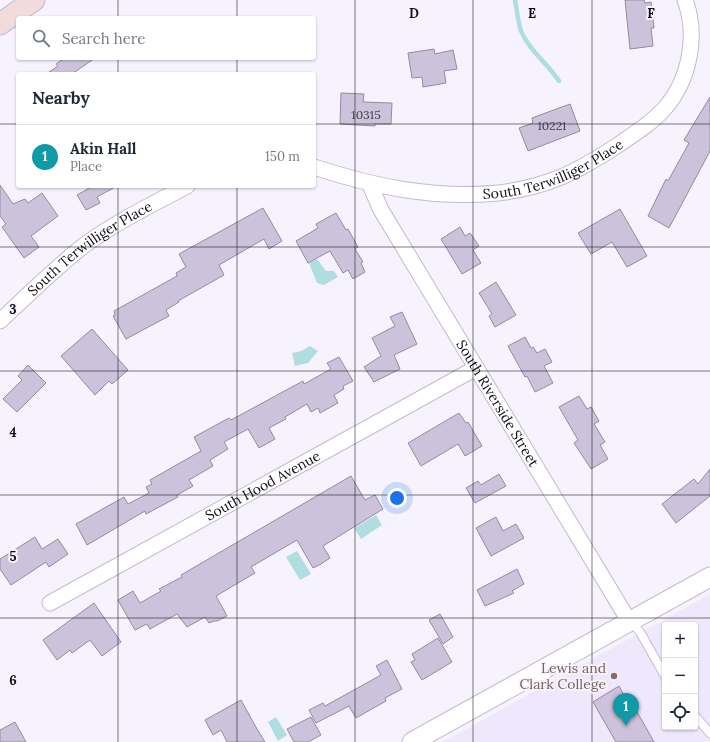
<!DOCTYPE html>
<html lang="en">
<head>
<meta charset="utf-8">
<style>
	:root { --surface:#fff; --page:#f2f2f3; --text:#1f2937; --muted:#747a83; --line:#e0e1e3; --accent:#2c8a62 }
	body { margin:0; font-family:Lora,serif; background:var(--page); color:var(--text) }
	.controls { position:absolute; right:12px; bottom:12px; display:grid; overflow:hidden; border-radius:4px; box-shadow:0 1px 3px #0004 }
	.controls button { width:36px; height:36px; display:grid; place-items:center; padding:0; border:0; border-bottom:1px solid var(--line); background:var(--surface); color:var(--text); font:20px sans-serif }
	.you { position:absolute; left:397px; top:498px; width:14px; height:14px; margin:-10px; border:3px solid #fff; border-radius:50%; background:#1a73e8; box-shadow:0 0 0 6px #1a73e833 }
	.badge { display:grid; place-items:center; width:26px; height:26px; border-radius:50%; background:var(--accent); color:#fff; font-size:13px; font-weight:700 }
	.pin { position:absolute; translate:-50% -33px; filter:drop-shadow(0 1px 2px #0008) }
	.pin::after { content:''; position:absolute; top:21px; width:14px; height:12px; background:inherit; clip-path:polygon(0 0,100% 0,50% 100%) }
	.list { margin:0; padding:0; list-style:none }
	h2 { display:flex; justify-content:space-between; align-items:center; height:52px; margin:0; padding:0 16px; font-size:17px }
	h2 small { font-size:13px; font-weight:400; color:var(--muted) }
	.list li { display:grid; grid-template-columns:26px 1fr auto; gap:12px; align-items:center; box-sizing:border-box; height:64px; padding:0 16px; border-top:1px solid var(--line) }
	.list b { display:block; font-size:15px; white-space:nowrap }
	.list p { margin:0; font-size:13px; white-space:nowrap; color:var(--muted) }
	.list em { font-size:13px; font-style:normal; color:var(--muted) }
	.icon { flex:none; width:22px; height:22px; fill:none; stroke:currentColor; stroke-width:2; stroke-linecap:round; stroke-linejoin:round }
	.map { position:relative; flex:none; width:710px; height:742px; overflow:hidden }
	.search { position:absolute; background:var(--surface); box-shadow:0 1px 3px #0004; left:16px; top:16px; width:300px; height:44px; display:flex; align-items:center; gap:10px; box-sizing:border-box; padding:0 14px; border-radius:4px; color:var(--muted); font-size:15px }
	.panel { position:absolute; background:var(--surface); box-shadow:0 1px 3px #0004; left:16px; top:72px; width:300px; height:116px; border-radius:4px }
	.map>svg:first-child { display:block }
</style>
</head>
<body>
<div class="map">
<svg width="710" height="742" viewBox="0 0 710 742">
	<rect width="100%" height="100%" fill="#f7f3fe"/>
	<path fill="#efe7fb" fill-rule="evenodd" d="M710 594V742H441L450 738ZM665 625H695V727H665Z"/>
	<path fill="#b0dddf" d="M317 259 326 271H334L338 277 324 285 317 283 309 263Z
		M310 346 318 351 308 363 295 366 292 353 301 351Z
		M376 515 382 525 361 539 354 528Z
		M297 551 311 574 300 580 286 557Z
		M276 717 287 735 278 741 268 722Z"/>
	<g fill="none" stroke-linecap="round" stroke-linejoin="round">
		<path stroke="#b0dddf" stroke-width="4.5" d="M515 0C517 10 518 22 521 31 529 50 548 64 559 81"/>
	</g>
	<path fill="#ccc2db" stroke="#948aa2" d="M625 0H644L645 3 651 2 654 28H651L653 46 630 49Z
		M434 49 435 54 453 50 457 69 444 71 446 83 423 87 422 77 412 78 408 53Z
		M65 58H95L72 74H46L58 66 56 64Z
		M341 93 364 94 363 102 392 103 391 124H375V126L340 124Z
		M710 97V151L669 228 648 216 666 179 668 181 689 143 684 140Z
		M570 104 580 131 528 151 519 128 533 123 532 118Z
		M0 185 13 204 25 199 28 203 42 193 58 216 31 236 39 247 24 258 2 227 6 224 0 216Z
		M93 186H117L97 197 100 203 86 210 77 195Z
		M263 208 282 241 269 249 264 239 219 265 224 275 178 301 179 302 166 310 169 316 126 339 113 316 115 315 114 311 177 276 176 273 186 267 179 254Z
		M620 209 647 256 627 267 612 242 591 254 578 233Z
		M336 213 346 230 348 229 358 247 355 249 363 262 361 263 365 272 353 279 348 270 343 273 330 251 308 263 296 241 318 228 316 224Z
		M460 227 465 236 470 233 479 246 473 250 481 263 462 274 441 239Z
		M496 282 516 315 495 327 489 316 492 314 479 293Z
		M402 312 417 344 394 355 400 369 374 382 364 367 381 356 372 338 395 326 390 317Z
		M92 329 128 370 112 384 109 381 95 395 61 356Z
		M525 337 531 348 533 347 537 353 545 349 552 362 544 366 553 383 535 392 527 376 525 377 508 346Z
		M339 357 353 381 343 386 344 389 334 395 338 403 320 413 318 408 311 412 307 404 285 417 286 419 269 428 275 439 259 448 248 429 224 442 228 449 210 460 213 466 189 480 193 486 177 495 178 497 146 514 145 511 87 545 76 524 124 497 128 504 149 493 146 487 152 484 150 480 201 451 194 437 229 418 231 420 303 381 304 384 331 369 327 363Z
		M28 365 46 383 17 412 3 399 22 380 18 376Z
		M579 396 587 409 591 407 599 421 594 424 605 442 600 445 608 459 591 469 574 443 578 440 559 407Z
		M459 413 466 423 468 422 482 446 465 456 458 444 421 466 408 443Z
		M710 469V496L676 523 662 504 694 479 698 484Z
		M499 474 506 486 475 503 466 488 478 481 481 485Z
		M351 476 365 500 375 495 383 509 323 546 330 558 321 564 313 568 297 540 251 567 255 573 216 596 227 616 217 621H214L209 623 205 617 187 627 177 614 150 629 147 624 135 630 118 600 133 591 140 603 161 591 159 589 182 577 181 575Z
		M496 517 503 531 516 524 524 538 491 556 476 528Z
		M35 537 42 549 58 539 68 554 49 567 46 562 11 585 0 569V559Z
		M517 569 524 584 512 591 514 593 485 606 477 590Z
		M94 603 121 642 102 656 90 640 72 653 70 650 57 660 43 640Z
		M440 614 453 637 443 644 429 620Z
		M438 638 452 662 422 680 411 662 415 660 412 654Z
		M387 660 402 689 385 698 386 701 356 718 349 706 316 723 309 710 323 703 325 706 381 675 376 666Z
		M619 686 633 712 636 710 654 742H616L593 702Z
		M241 700 257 729 265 742H227L221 730 213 735 205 720Z
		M311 717 321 735 308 742H294L287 729Z
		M15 722 26 742H0V730Z"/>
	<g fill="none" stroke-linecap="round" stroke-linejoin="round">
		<defs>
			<path id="service" d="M630 621 640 632 665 676
				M695 716 710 733"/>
			<g id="minor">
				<path id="s1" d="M314 167C375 187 434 199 498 193 548 187 577 172 618 145 634 134 652 123 665 108 690 79 698 35 685 0"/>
				<path id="s2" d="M370 185 381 210 629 621"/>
				<path id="s3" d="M0 321C27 296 53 270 82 247 114 223 151 205 187 186"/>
				<path id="s4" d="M50 603 476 368"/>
			</g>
			<path id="tertiary" d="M412 742 710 577"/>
			<path id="secondary" d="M0 24 34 0"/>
		</defs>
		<use href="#service" stroke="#c4bad3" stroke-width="10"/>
		<use href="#minor" stroke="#c4bad3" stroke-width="17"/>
		<use href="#tertiary" stroke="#c4bad3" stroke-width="21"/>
		<use href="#secondary" stroke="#c4bad3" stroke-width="23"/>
		<use href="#service" stroke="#fff" stroke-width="8"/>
		<use href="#minor" stroke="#fff" stroke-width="15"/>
		<use href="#tertiary" stroke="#fff" stroke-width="19"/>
		<use href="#secondary" stroke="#f2dcdb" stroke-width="21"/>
	</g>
	<path fill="none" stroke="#110e16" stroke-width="1" stroke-opacity="0.55" d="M118 0V18M237 0V18M355 0V742M473 0V742M592 0V742M118 58V74M237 58V74M0 124H18M314 124H710M118 186V742M237 186V742M0 247H710M0 371H710M0 495H710M0 618H710"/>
	<circle fill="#8d6e63" stroke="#f7f3fe" stroke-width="1.5" cx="614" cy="676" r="4"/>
	<g text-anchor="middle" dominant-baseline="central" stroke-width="4" stroke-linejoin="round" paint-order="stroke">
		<g font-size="12" fill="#403b47">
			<text x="366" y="114">10315</text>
			<text x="552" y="125">10221</text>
		</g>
		<g font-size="14" fill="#110e16" stroke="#f7f3fe">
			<text stroke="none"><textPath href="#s1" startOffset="247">South Terwilliger Place</textPath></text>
			<text stroke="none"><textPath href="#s3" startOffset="116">South Terwilliger Place</textPath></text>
			<text stroke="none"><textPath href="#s2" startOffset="253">South Riverside Street</textPath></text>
			<text stroke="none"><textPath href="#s4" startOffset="243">South Hood Avenue</textPath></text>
		</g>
		<g font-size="14" fill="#785e54" stroke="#f7f3fe" text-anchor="end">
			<text x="606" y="668">Lewis and<tspan x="606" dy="16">Clark College</tspan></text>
		</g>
	</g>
	<g font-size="13" text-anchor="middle" font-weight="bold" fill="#110e16" stroke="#f7f3fe" stroke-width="4" stroke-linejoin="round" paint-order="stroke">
		<text x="414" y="18">D</text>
		<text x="532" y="18">E</text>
		<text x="651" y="18">F</text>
		<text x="13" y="314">3</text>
		<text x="13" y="437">4</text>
		<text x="13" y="561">5</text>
		<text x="13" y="685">6</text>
	</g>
</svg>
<div class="controls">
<button>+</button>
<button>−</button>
<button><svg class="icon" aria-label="locate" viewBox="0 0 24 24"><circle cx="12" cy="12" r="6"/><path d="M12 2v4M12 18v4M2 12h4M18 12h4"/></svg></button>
</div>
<div class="you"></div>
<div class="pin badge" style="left:626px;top:726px;background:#0f9aa8">1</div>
<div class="search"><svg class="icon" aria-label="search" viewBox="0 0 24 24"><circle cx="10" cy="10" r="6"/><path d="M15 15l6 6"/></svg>Search here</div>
<section class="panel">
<h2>Nearby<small></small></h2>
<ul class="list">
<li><span class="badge" style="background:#0f9aa8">1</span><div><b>Akin Hall</b><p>Place</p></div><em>150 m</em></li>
</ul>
</section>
</div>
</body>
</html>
